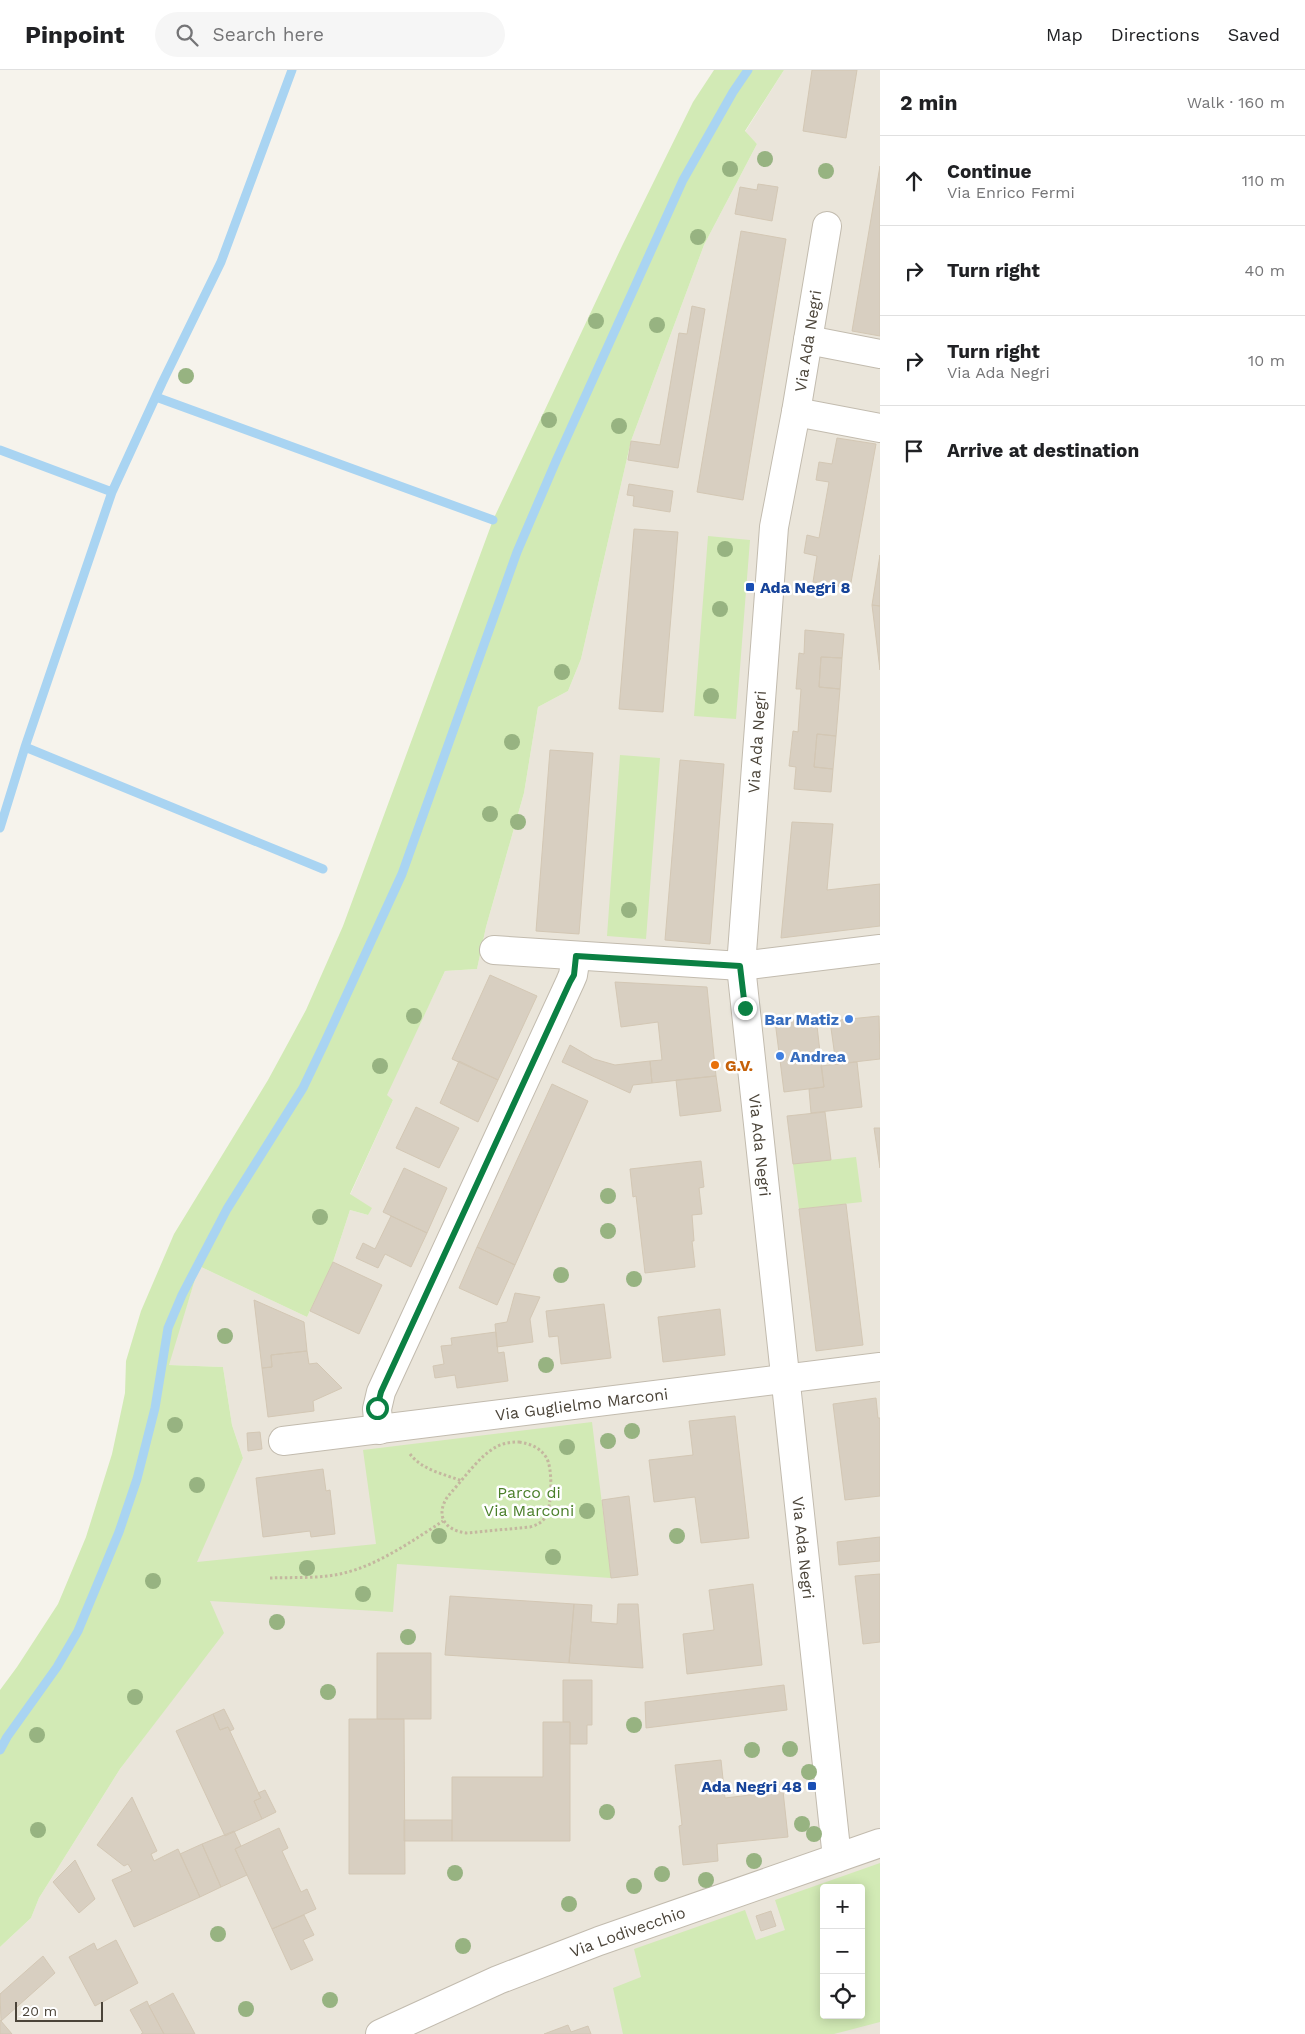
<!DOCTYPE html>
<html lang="en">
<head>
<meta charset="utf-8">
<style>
	:root { --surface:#fff; --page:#f6f6f6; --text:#202124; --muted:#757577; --line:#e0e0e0 }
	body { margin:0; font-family:"Work Sans",sans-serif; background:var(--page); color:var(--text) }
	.controls { position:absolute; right:15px; bottom:15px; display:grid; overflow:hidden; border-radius:5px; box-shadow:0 2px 12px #0003 }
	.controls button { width:45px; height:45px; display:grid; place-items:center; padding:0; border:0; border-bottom:1px solid var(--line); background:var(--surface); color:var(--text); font:25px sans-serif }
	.scale { position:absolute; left:15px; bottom:12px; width:88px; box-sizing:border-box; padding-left:5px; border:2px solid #4b4439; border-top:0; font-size:14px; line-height:18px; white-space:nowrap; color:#4b4439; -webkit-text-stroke:4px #fff; paint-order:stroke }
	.stop { position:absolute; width:15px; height:15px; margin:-11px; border:4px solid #0b8043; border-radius:50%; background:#fff }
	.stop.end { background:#0b8043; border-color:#fff; box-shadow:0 1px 5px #0008 }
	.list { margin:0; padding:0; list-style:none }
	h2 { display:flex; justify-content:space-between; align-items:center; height:65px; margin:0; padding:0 20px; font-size:21px }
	h2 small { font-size:16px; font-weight:400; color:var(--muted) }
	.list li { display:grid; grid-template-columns:32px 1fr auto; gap:15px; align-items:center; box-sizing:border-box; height:90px; padding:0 20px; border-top:1px solid var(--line) }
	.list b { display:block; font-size:19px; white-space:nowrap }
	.list p { margin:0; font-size:16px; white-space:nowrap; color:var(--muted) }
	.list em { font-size:16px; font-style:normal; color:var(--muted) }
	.icon { flex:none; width:28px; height:28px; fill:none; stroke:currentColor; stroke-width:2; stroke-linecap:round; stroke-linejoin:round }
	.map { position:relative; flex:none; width:880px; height:1964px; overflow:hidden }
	header { display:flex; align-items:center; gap:30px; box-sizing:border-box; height:70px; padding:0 25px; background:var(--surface); border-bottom:1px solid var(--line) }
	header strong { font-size:24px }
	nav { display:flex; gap:28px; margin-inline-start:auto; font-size:18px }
	.search { width:350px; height:45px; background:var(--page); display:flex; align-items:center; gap:12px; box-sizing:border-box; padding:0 18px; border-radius:28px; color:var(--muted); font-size:19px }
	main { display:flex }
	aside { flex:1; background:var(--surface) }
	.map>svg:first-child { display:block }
</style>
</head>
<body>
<header>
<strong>Pinpoint</strong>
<div class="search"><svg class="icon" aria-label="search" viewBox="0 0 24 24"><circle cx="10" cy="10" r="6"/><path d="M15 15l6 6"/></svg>Search here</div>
<nav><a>Map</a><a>Directions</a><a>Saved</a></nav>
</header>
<main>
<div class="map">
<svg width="880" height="1964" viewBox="0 0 880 1964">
	<rect width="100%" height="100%" fill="#f6f3ec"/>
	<path fill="#eae5da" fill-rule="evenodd" d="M784 0H880V1964H0V1877L31 1848 39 1828 120 1699 223 1563 209 1531 196 1492 243 1388 232 1355 223 1297 168 1295 199 1196 307 1247 333 1192 350 1140 368 1145 371 1138 350 1125 393 1030 386 1025 445 901 477 899 486 857 524 723 538 637 568 621 581 589 631 371 704 175 757 74 745 62ZM824 1818H861V1945H824Z"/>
	<path fill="#d2eab5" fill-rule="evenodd" d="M714 0H784L745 61 757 74 704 175 631 371 581 589 568 621 538 637 524 723 486 857 477 899 445 901 387 1025 393 1030 350 1124 372 1138 368 1145 350 1140 333 1192 307 1247 199 1196 169 1295 223 1297 232 1355 243 1388 197 1492 376 1474 363 1380 592 1352 611 1508 397 1494 393 1542 210 1531 224 1563 120 1699 39 1828 31 1848 0 1877V1620L17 1597 58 1534 86 1467 112 1384 125 1323 126 1291 141 1241 174 1164 268 1010 306 940 343 856 493 450 622 176 693 32Z
		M708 466 750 470 736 649 694 646Z
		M620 685 660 688 646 869 607 866Z
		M856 1087 862 1132 799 1139 793 1094Z
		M880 1793V1952L834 1964H623L613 1918 641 1907 634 1879 745 1840 756 1870 785 1860 775 1830ZM824 1818H861V1945H824Z"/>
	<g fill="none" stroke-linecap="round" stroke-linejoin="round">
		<path stroke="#a9d4f2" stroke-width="9" d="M156 327 493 450
			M0 380 112 422
			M25 677 323 799
			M0 758 25 677 112 422 162 313 221 192 292 0
			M0 1680 7 1667 57 1597 78 1561 119 1462 137 1409 155 1338 168 1258 182 1225 227 1139 303 1018 324 974 402 804 517 482 556 391 683 110 733 22 748 0"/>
	</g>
	<path fill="#d8cfc1" stroke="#d3c7b4" d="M812 0H857L846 68 803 61Z
		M880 96V266L852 261Z
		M758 114 778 117 772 151 735 144 740 117 757 120Z
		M741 161 786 169 743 430 697 422Z
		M692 236 705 239 678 398 628 390 631 371 660 375 679 263 687 264Z
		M837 368 876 374 850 518 813 512 817 486 804 483 807 465 819 468 829 412 816 410 819 392 832 394Z
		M629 414 673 421 670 442 633 436 634 426 627 425Z
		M634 459 678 462 663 642 619 639Z
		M880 485V536L872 535Z
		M872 535 880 536V600Z
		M805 560 844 564 842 588 821 587 819 617 840 619 836 666 817 664 814 697 833 699 831 722 794 719 796 697 789 696 793 661 798 662 801 619H796L799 583 804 584Z
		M821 587 842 588 840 619 819 617Z
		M817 664 836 666 833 699 814 697Z
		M550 680 593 683 579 864 536 861Z
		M680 690 724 694 710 874 665 870Z
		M792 752 833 754 827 820 880 814V856L781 868Z
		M490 905 537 926 498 1010 452 989Z
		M615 912 707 917 716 1006 652 1013 650 991 662 990 658 952 621 957Z
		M879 946 880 989 836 994 830 951Z
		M816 947 824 1017 784 1022 775 951Z
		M570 975 594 989 615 995 650 991 652 1013 633 1015 630 1023 562 992Z
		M459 991 498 1010 478 1052 440 1033Z
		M857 992 862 1037 811 1043 809 1019 824 1017 821 996Z
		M716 1006 721 1041 680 1046 676 1010Z
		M552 1014 588 1031 515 1195 477 1177Z
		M416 1037 459 1058 439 1098 396 1078Z
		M825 1042 831 1090 793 1094 787 1046Z
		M874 1058H880V1098Z
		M701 1091 704 1117 699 1118 702 1144 692 1145 694 1171H692L695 1197 645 1203 636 1126 633 1127 630 1099Z
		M404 1098 447 1118 427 1163 383 1142Z
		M846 1134 863 1275 816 1281 799 1139Z
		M391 1146 427 1163 411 1197 385 1184 378 1198 356 1188 363 1173 375 1179Z
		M477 1177 515 1195 497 1235 459 1218Z
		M333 1192 382 1215 359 1264 310 1241Z
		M515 1223 540 1227 530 1249 533 1272 497 1277 495 1254 507 1252Z
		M254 1230 304 1252 307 1281 271 1285 272 1297 262 1298Z
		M604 1234 611 1288 561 1294 558 1266 549 1267 546 1241Z
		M720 1239 725 1285 663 1292 658 1247Z
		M496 1262 498 1283 504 1282 508 1311 457 1318 455 1305 435 1308 433 1296 444 1294 441 1276 452 1275 451 1268Z
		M307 1281 309 1294 317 1293 342 1318 313 1331 314 1341 268 1347 262 1298 272 1297 271 1285Z
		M876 1328 878 1348H880V1426L845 1430 833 1334Z
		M735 1346 749 1468 701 1473 695 1427 654 1432 649 1390 693 1385 689 1351Z
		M260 1362 262 1379 248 1381 247 1363Z
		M323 1399 326 1421 330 1420 335 1464 311 1467 310 1461 263 1467 256 1408Z
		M629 1426 638 1505 611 1508 602 1430Z
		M880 1467V1491L839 1495 837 1472Z
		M880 1504V1572L863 1574 855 1506Z
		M753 1514 762 1595 687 1604 683 1564 714 1560 709 1520Z
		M450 1526 574 1534 569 1593 445 1585Z
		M574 1534 592 1535 591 1552 617 1554 618 1534H638L643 1598 569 1593Z
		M377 1583H431V1649H377Z
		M563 1610H592V1655H587V1674H570V1652H563Z
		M784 1615 787 1640 646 1658 645 1632Z
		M224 1639 234 1659 230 1661 228 1657 220 1660 213 1644Z
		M213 1644 220 1660 228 1657 261 1728 254 1731 262 1749 225 1766 176 1661Z
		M349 1649H404L405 1804H349Z
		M543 1652H570V1771H452V1707H543Z
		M721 1690 725 1728 783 1721 788 1767 717 1774 718 1791 683 1795 679 1756 682 1755 675 1695Z
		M265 1720 276 1742 262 1749 254 1731 261 1728 258 1723Z
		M132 1727 157 1781 151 1784 154 1791 178 1779 200 1827 134 1857 112 1810 132 1801 128 1794 124 1796 97 1775Z
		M404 1750H452V1771H404Z
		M279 1758 288 1778 282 1781 301 1822 307 1819 316 1839 272 1859 235 1779Z
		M234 1761 241 1776 235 1779 247 1805 221 1817 202 1774Z
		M202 1774 221 1817 200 1827 180 1784Z
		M75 1790 95 1829 79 1843 53 1812Z
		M771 1841 776 1856 761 1861 756 1846Z
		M304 1845 314 1865 303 1870 313 1890 291 1900 272 1859Z
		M116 1870 138 1913 95 1936 69 1887 94 1873 97 1880Z
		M43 1886 55 1903 1 1951 0 1924Z
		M173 1923 195 1964H164L149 1936Z
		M147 1931 149 1936 164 1964H141L143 1963 130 1940Z
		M0 1950 1 1951 12 1964H0Z
		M568 1955 571 1962 588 1956 591 1964H544Z"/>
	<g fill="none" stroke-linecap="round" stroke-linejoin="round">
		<defs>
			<g id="minor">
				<path id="s1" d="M827 156 796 342 774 457 741 896 837 1788"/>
				<path d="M808 270 880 284"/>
				<path d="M796 342 880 358"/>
				<path d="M494 880 741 896 880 879"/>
				<path d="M379 1360 377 1339 381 1322 570 912 573 905 576 886"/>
				<path id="s2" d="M283 1371 880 1297"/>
				<path id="s3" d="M380 1964 498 1910 599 1871 880 1773"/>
			</g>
		</defs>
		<use href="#minor" stroke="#c2bbae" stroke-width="30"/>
		<path stroke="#c4b79f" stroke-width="3" stroke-dasharray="2.5 2.5" stroke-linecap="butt" d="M519 1372C531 1374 539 1377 546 1387 553 1397 552 1435 546 1446 543 1452 537 1455 530 1457L466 1463C444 1460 435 1445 448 1426 462 1411 479 1386 496 1377 503 1373 511 1372 519 1372Z
			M410 1384C422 1400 444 1404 462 1411
			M270 1508C294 1507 320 1509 344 1503 378 1495 414 1470 443 1451"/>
		<use href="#minor" stroke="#fff" stroke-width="28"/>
	</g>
	<g fill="#97b381">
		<circle cx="765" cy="89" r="8"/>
		<circle cx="730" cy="99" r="8"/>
		<circle cx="826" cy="101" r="8"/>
		<circle cx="698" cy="167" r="8"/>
		<circle cx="596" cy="251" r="8"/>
		<circle cx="657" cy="255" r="8"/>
		<circle cx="186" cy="306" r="8"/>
		<circle cx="549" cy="350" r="8"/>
		<circle cx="619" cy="356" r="8"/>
		<circle cx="725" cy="479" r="8"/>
		<circle cx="720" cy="539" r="8"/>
		<circle cx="562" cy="602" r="8"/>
		<circle cx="711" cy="626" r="8"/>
		<circle cx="512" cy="672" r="8"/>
		<circle cx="490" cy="744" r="8"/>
		<circle cx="518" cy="752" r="8"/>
		<circle cx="629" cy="840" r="8"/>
		<circle cx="414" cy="946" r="8"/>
		<circle cx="380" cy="996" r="8"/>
		<circle cx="608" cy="1126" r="8"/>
		<circle cx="320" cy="1147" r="8"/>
		<circle cx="608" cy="1161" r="8"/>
		<circle cx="561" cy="1205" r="8"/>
		<circle cx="634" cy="1209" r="8"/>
		<circle cx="225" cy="1266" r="8"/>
		<circle cx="546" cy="1295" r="8"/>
		<circle cx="175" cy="1355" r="8"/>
		<circle cx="632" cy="1361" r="8"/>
		<circle cx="608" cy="1371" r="8"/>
		<circle cx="567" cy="1377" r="8"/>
		<circle cx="197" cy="1415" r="8"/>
		<circle cx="587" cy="1441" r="8"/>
		<circle cx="439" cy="1466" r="8"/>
		<circle cx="677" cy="1466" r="8"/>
		<circle cx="553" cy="1487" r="8"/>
		<circle cx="307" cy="1498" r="8"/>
		<circle cx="153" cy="1511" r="8"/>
		<circle cx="363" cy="1524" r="8"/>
		<circle cx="277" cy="1552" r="8"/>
		<circle cx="408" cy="1567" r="8"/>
		<circle cx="328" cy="1622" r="8"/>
		<circle cx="135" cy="1627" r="8"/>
		<circle cx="634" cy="1655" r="8"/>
		<circle cx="37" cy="1665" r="8"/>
		<circle cx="790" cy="1679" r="8"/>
		<circle cx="752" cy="1680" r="8"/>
		<circle cx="809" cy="1702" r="8"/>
		<circle cx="607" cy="1742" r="8"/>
		<circle cx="802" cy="1754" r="8"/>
		<circle cx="38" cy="1760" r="8"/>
		<circle cx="814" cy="1764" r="8"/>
		<circle cx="754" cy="1791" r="8"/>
		<circle cx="455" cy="1803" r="8"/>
		<circle cx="662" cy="1804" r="8"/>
		<circle cx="706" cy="1810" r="8"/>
		<circle cx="634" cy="1816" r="8"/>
		<circle cx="569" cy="1834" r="8"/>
		<circle cx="218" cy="1864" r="8"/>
		<circle cx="463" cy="1876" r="8"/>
		<circle cx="330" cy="1930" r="8"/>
		<circle cx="246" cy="1939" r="8"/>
	</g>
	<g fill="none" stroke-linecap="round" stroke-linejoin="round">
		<path stroke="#0b8043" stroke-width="6" d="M377 1338 381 1322 570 912 574 905 576 886 740 896 745 938"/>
	</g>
	<g fill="#1a4fb4" stroke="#fff" stroke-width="2">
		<rect x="745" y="512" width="10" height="10" rx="2.5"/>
		<rect x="807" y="1711" width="10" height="10" rx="2.5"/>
	</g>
	<g fill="#3f7fe0" stroke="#fff" stroke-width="2">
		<circle cx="849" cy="949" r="5"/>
		<circle cx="780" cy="986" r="5"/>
	</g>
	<circle fill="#e8710a" stroke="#fff" stroke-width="2" cx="715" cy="995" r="5"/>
	<g text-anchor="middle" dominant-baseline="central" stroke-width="5" stroke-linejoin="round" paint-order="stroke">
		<g font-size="16" fill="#4b4439" stroke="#fff">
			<text transform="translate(808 271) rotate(-81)">Via Ada Negri</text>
			<text transform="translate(757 672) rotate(-86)">Via Ada Negri</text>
			<text stroke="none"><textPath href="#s1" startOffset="926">Via Ada Negri</textPath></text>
			<text stroke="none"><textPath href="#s2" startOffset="301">Via Guglielmo Marconi</textPath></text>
			<text stroke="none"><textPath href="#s1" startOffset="1331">Via Ada Negri</textPath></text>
			<text stroke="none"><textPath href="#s3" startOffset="268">Via Lodivecchio</textPath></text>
		</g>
		<g font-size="16" font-weight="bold" fill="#164399" stroke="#fff" text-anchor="start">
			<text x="760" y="517">Ada Negri 8</text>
			<text x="802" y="1716" text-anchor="end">Ada Negri 48</text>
		</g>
		<g font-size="16" font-weight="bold" fill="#366cbe" stroke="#fff" text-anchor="end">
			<text x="839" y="949">Bar Matiz</text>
			<text x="790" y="986" text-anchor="start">Andrea</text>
		</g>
		<g font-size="16" font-weight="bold" fill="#c56008" stroke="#fff" text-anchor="start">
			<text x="725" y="995">G.V.</text>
		</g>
		<g font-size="16" fill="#4a7f2a" stroke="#fff">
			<text x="529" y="1422">Parco di<tspan x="529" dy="18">Via Marconi</tspan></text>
		</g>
	</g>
</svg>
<div class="controls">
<button>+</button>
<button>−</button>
<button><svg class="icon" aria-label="locate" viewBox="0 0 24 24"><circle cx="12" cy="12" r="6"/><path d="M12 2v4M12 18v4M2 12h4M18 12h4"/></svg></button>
</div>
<div class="scale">20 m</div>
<div class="stop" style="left:377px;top:1338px"></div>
<div class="stop end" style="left:745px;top:938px"></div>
</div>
<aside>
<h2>2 min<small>Walk · 160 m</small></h2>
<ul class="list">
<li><svg class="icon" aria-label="ahead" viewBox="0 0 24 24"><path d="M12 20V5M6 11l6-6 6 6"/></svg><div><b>Continue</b><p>Via Enrico Fermi</p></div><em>110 m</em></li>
<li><svg class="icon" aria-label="right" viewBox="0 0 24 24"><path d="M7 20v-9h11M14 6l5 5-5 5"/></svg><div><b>Turn right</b></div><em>40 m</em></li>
<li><svg class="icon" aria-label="right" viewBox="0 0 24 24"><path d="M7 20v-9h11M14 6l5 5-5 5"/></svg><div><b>Turn right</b><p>Via Ada Negri</p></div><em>10 m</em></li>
<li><svg class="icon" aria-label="arrive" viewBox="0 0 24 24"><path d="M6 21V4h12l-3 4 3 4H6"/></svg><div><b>Arrive at destination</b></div></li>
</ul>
</aside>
</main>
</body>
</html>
